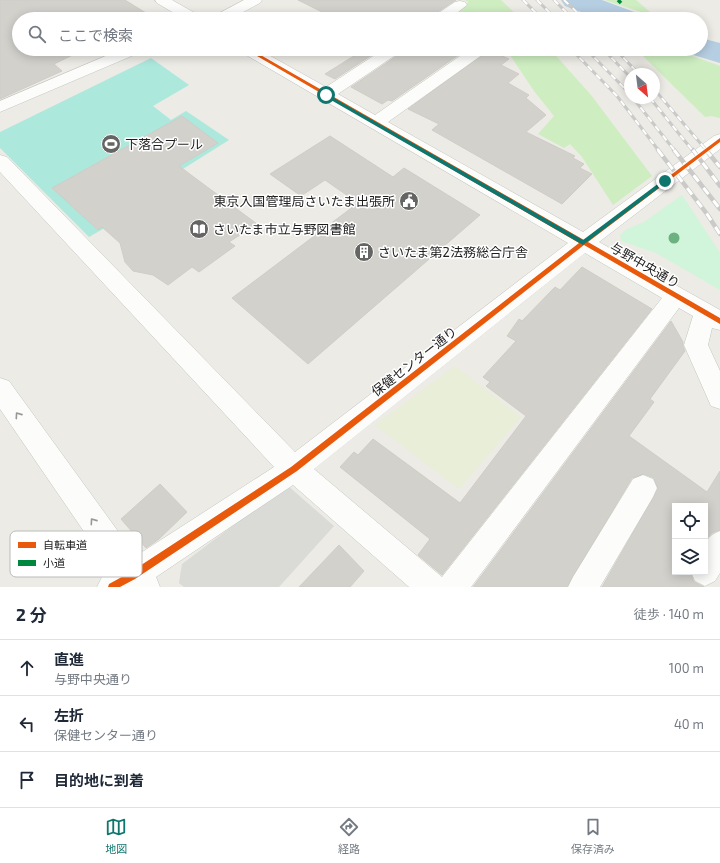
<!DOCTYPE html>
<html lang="ja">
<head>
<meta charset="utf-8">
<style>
	:root { --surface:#fff; --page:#f6f6f7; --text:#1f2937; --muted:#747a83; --line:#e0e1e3; --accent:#0f766e }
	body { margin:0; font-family:"Exo 2","Noto Sans JP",sans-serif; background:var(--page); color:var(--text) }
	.controls { position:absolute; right:12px; bottom:12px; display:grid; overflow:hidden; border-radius:0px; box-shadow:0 2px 10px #0003 }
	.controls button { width:36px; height:36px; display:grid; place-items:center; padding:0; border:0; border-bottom:1px solid var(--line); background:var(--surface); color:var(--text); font:20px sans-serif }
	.compass { position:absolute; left:624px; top:68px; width:36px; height:36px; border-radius:50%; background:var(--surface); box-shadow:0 2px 10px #0003; rotate:152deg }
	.stop { position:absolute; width:12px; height:12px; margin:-9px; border:3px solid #0f766e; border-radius:50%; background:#fff }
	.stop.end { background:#0f766e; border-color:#fff; box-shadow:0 1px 4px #0008 }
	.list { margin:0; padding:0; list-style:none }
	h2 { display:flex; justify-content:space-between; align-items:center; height:52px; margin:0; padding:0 16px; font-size:17px }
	h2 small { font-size:13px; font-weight:400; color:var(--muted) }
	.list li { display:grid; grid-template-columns:26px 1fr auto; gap:12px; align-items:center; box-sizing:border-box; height:56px; padding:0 16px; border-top:1px solid var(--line) }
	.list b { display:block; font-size:15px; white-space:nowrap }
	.list p { margin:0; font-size:13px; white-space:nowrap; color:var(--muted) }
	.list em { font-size:13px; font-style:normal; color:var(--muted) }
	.icon { flex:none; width:22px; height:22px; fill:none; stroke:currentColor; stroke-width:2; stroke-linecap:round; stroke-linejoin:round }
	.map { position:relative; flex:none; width:720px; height:587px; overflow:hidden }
	.search { position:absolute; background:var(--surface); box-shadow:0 2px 10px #0003; left:12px; right:12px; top:12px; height:44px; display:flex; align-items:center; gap:10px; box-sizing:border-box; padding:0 14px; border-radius:22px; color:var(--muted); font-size:15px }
	.sheet { height:220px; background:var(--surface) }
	nav { display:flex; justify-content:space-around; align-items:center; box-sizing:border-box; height:56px; border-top:1px solid var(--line); background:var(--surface); font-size:11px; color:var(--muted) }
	nav a { display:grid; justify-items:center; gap:2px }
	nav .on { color:var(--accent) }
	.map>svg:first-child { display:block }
</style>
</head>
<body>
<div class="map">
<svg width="720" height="587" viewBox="0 0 720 587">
	<rect width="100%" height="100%" fill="#ecebe5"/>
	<path fill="#e8eed7" d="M455 366 521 417 459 489 375 425Z"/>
	<path fill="#ceedc1" d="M465 0H501L521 19H460L464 17 455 12 469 2Z
		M605 0H636L656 17Z
		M497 49H550L591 95 652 176 613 205 582 157 570 144 564 148 538 134 554 116 534 91 510 55Z
		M636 49H673L720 66V118L711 116 705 117Z"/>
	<path fill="#d1f5da" d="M682 195 720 253V290L656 253 621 241 620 235 627 229 644 222Z"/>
	<path fill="#ade8dd" d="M151 58 189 85 153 106 171 120 186 111 229 140 159 184 165 193 89 237 0 148V132Z"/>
	<path fill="#dadad7" d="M287 485 334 526 279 587H184L179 583 182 564Z"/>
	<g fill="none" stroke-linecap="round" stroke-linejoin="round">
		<path fill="#b6cee2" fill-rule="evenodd" d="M561 0H602L637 13 642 19H600L565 6Z
			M701 38 720 43V63L690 54 687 49H701Z"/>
	</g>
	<path fill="#d3d1cc" stroke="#cfcdc6" d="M0 0H125L154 18 151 19H19V49H85L54 64 62 71 0 99Z
		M298 0H456L433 15 431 19H336Z
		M365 49H381L335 79 325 74Z
		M403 49H467L392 101 388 100 382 104 351 87 401 53Z
		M489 50 509 59 501 65 519 74 508 83 529 95 526 98 546 115 526 132 575 156 573 158 584 164 580 168 592 174 562 204 432 130 439 124 408 109Z
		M182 116 218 143 179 166 257 224 229 242 235 246 199 272 192 267 168 285 153 275 133 271 125 262 120 243 102 227 98 230 52 188Z
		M330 136 393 177 404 168 480 215 308 364 232 298 358 203 325 180 301 196 270 174Z
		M582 267 652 309 442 575 418 555 430 539 340 467 354 452 358 455 373 439 460 503 526 416 486 386 490 382 483 377 516 341 507 336 519 319 522 321 555 287 560 290Z
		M671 321 683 342V346L685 351 650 399 654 402 629 436 707 492 720 471V530L712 533 705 541V506H675V572H690L694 582 704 587H602L658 489 654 478 644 474 632 478 567 587H473Z
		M160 484 187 512 159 539 146 548 121 519Z
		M339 545 364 571 350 587H299Z"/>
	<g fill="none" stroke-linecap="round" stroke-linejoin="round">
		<defs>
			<path id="minor" d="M155 0H172L200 16 202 19H184L157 3Z
				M244 0H262L260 3 230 19H212L214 16Z
				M460 1 465 2 467 5 449 19H432L434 16 455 2Z
				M122 49H143L141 52 0 112V101Z
				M239 49H258L326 87 384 49H402L400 52 338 94 375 115 470 49H488L486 52 388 122 583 232 714 136 720 134V149L599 242 720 310V330L712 328 708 345 720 371V409L711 406 684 345 693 316 679 308 471 587H409L293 485 156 577 160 587H97L102 577 111 571 0 409V378L9 381 136 556 274 467 0 172V155L7 157 295 452 568 243 241 52ZM585 253 662 298 442 577 314 469Z
				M643 475 653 479 657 488 653 497 600 587H568L573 577 633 479Z
				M720 531V573L715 581 705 586 695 581 691 572H705C705 552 699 539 720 531Z"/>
		</defs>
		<use href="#minor" stroke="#c4c4c1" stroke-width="1"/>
		<use href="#minor" fill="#fcfcfb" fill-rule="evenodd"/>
		<defs>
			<path id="rail-far1" d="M523 0 542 19
				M537 0 556 19
				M554 0 573 19
				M564 0 584 19
				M571 49 617 96 659 151
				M586 49 630 94
				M603 49 630 77
				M615 49 639 74
				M654 89 707 151
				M633 98 675 151
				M650 98 693 151"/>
			<path id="rail" d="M658 150 707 214 720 234
				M674 150 720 209
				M693 150 720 186
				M706 150 720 167"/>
		</defs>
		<use href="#rail-far1" stroke="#cacac9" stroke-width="3"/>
		<use href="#rail" stroke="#cacac9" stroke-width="4.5"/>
		<use href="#rail-far1" stroke="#fff" stroke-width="2" stroke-dasharray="6" stroke-linecap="butt"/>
		<use href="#rail" stroke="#fff" stroke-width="3" stroke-dasharray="8" stroke-linecap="butt"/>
		<path stroke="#00873e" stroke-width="3.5" stroke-dasharray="8 3.5" stroke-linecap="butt" d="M618 0 621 3"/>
		<defs>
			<path id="cycleway" d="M245 49H250L584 240 720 138V142L588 242 720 318V324L584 245 297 471 135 579 120 587H108L109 584 129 573 291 467 579 243Z"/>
		</defs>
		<use href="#cycleway" stroke="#fff" stroke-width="2"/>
		<use href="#cycleway" fill="#e8590c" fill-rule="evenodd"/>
	</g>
	<circle fill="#6cb280" cx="674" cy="238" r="5.5"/>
	<defs><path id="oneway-chevron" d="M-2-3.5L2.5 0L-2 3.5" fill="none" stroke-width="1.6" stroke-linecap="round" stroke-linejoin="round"/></defs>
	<g stroke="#989897">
		<use href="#oneway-chevron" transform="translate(18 415) rotate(-125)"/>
		<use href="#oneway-chevron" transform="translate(93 521) rotate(-125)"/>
	</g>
	<path fill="#0f766e" d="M324 94H327L583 240 663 180 668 181 583 245 324 96Z"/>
	<defs>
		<symbol id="stadium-disc" viewBox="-11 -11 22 22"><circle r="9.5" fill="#656563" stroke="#fff"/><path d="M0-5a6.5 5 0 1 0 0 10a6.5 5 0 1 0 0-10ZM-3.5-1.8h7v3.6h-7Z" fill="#fff"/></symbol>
		<symbol id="civic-disc" viewBox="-11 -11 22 22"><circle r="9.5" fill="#656563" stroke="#fff"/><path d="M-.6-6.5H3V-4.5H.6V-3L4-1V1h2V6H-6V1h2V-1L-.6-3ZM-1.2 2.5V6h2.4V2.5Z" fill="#fff"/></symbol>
		<symbol id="library-disc" viewBox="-11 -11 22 22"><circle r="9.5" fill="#656563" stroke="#fff"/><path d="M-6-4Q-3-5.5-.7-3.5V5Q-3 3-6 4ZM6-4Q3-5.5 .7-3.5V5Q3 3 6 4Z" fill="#fff"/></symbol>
		<symbol id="building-disc" viewBox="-11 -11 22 22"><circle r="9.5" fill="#656563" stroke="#fff"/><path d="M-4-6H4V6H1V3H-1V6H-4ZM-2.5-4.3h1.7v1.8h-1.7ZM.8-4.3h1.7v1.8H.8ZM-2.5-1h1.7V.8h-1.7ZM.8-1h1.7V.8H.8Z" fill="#fff"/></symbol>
	</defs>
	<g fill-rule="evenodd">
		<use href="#stadium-disc" x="100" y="133" width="22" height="22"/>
		<use href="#civic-disc" x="398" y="190" width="22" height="22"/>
		<use href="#library-disc" x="188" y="218" width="22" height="22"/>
		<use href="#building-disc" x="353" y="241" width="22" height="22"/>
	</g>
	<g text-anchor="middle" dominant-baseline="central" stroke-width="3" stroke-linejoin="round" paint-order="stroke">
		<g font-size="13" fill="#1d1d1d" stroke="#fff" text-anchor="start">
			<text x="125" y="144">下落合プール</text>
			<text x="395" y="201" text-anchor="end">東京入国管理局さいたま出張所</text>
			<text x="213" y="229">さいたま市立与野図書館</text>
			<text x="378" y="252">さいたま第2法務総合庁舎</text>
		</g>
		<g font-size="13" fill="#1d1d1d" stroke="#fff">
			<text transform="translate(645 265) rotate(30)">与野中央通り</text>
			<text transform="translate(414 361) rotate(-38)">保健センター通り</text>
		</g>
	</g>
	<rect x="10" y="531" width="132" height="46" rx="6" fill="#fff" stroke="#bbb" stroke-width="1"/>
	<rect x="18" y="542" width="18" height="6" fill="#e8590c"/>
	<rect x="18" y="560" width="18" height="6" fill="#00873e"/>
	<g font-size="11" fill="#1d1d1d">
		<text x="43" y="549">自転車道</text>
		<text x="43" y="567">小道</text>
	</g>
</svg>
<div class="controls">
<button><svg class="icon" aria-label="locate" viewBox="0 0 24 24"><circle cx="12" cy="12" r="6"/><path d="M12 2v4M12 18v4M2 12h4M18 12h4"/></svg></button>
<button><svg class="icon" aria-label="layers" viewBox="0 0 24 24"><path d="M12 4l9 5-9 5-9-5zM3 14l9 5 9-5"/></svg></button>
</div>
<svg class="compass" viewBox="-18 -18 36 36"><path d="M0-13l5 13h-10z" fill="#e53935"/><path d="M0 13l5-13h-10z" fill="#747a83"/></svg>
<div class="stop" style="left:326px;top:95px"></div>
<div class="stop end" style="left:665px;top:181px"></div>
<div class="search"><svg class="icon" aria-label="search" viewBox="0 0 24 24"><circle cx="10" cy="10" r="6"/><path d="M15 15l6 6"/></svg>ここで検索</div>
</div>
<section class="sheet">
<h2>2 分<small>徒歩 · 140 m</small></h2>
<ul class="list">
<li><svg class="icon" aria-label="ahead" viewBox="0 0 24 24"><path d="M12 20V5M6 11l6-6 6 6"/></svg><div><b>直進</b><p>与野中央通り</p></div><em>100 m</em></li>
<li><svg class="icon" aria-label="left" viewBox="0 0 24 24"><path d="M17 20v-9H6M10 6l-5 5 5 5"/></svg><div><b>左折</b><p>保健センター通り</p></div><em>40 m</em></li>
<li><svg class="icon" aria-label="arrive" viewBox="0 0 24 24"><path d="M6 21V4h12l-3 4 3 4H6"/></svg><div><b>目的地に到着</b></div></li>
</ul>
</section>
<nav>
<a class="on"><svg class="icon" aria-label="map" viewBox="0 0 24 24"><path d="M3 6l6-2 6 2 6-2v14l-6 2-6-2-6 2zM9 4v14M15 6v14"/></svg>地図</a>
<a><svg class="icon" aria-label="directions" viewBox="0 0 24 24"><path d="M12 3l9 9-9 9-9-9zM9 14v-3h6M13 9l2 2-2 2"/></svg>経路</a>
<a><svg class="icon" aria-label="saved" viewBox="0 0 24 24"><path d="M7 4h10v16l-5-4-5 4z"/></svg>保存済み</a>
</nav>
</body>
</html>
